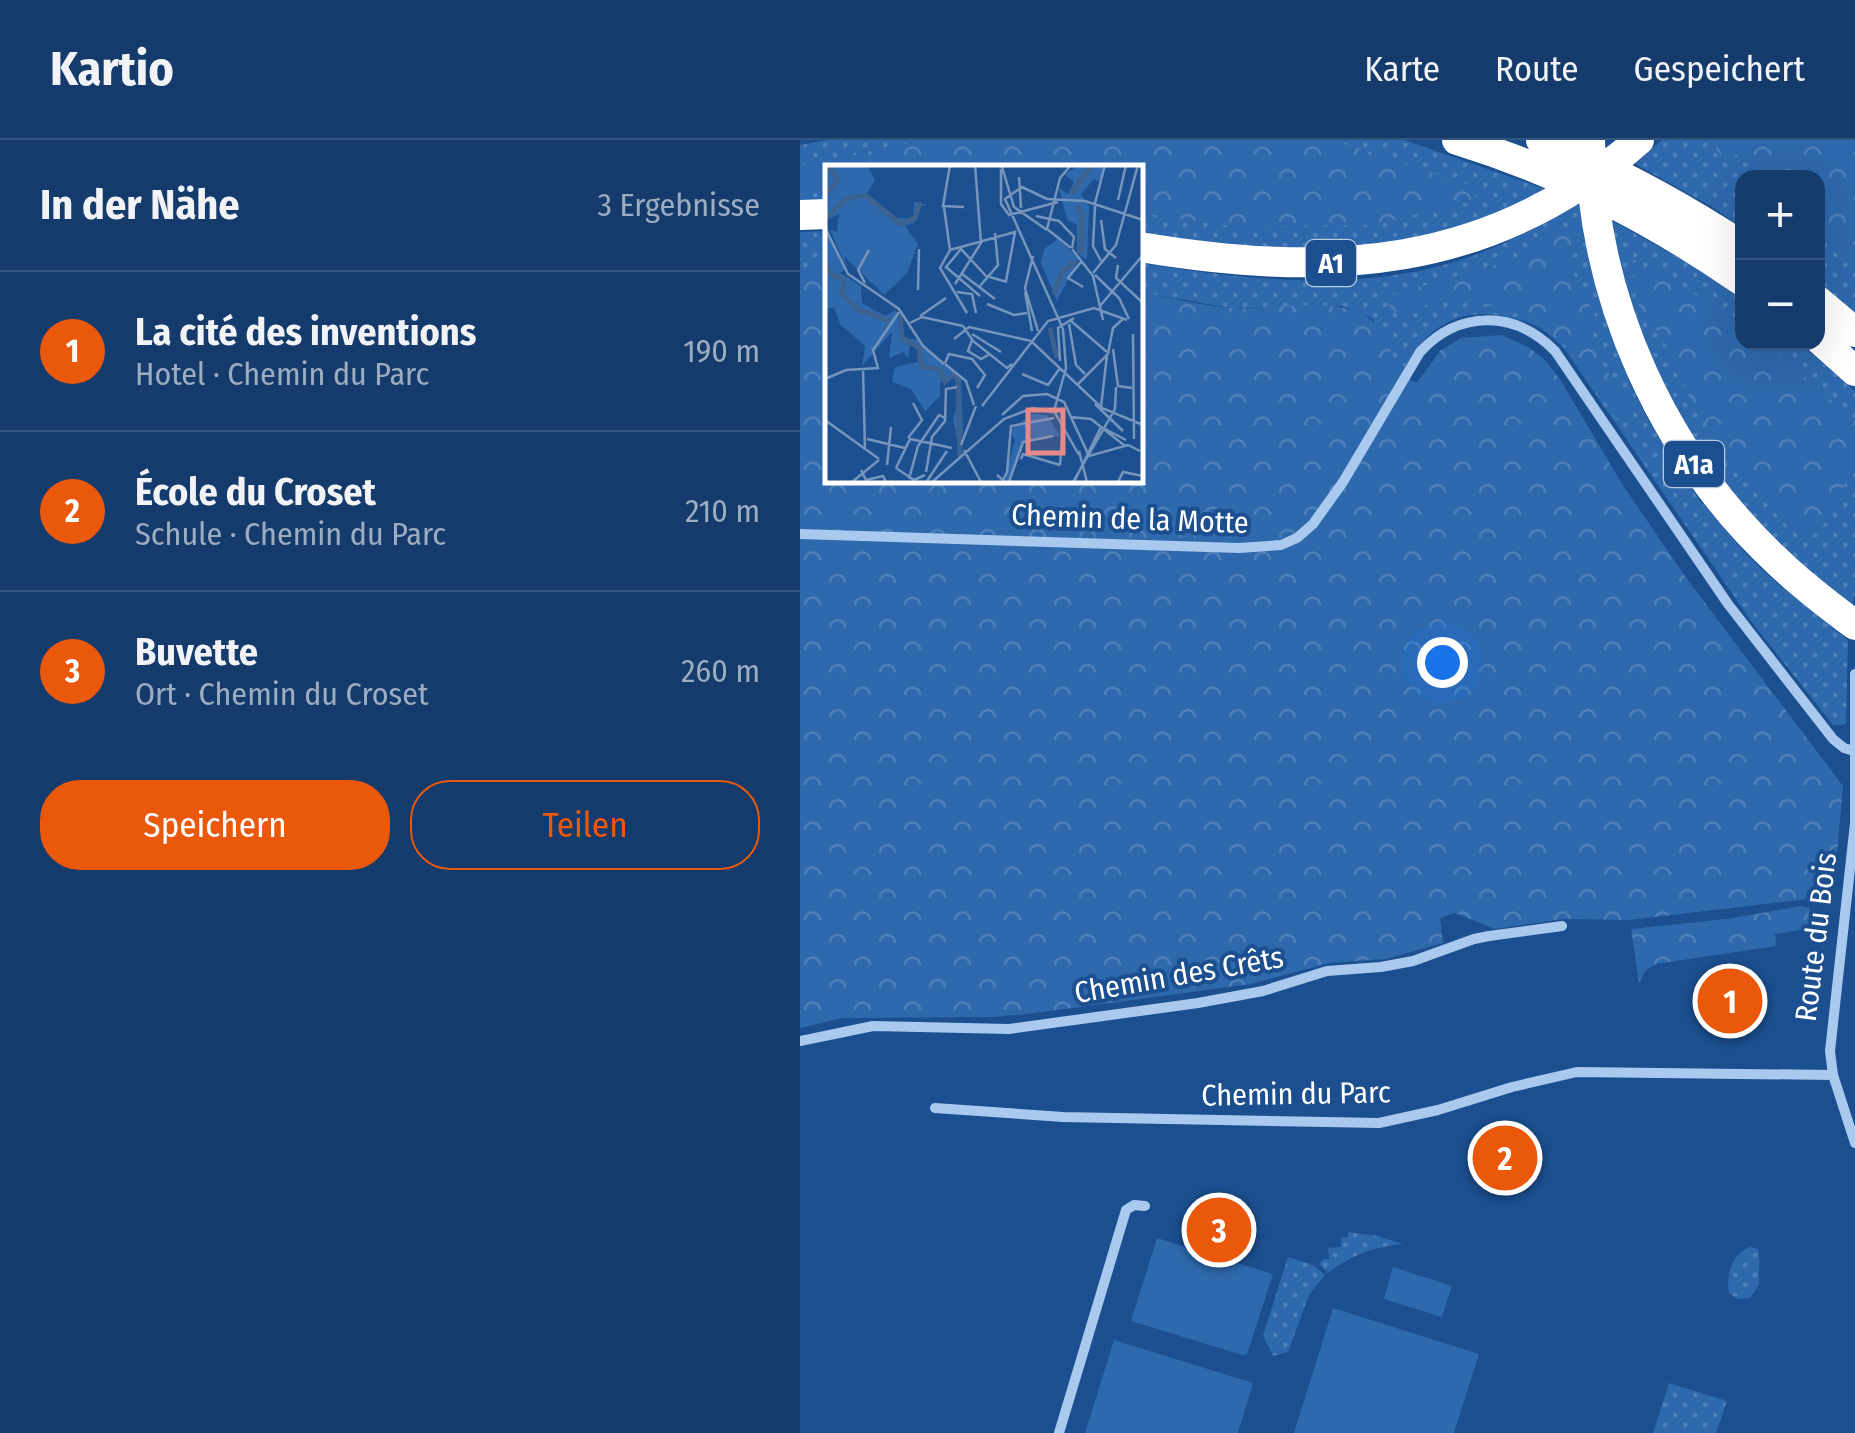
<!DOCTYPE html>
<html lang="de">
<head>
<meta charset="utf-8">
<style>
	:root { --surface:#143b6b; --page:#1d4271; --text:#f1f3f6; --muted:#9dadc1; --line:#33557e; --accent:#ea580c }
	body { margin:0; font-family:"Fira Sans Condensed",sans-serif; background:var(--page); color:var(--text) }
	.controls { position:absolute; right:30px; top:30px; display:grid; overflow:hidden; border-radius:20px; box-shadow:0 10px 40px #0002 }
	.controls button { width:90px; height:90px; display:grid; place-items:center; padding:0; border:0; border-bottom:2px solid var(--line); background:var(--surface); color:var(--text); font:50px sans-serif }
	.you { position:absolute; left:642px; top:522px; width:35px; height:35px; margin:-25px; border:8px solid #fff; border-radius:50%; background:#1a73e8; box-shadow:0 0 0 15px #1a73e833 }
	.badge { display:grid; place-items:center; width:65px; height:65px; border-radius:50%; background:var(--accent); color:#fff; font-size:32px; font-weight:700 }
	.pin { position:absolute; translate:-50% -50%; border:5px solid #fff; box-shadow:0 2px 10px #0006 }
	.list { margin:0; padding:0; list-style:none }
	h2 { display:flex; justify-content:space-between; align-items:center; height:130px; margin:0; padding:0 40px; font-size:42px }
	h2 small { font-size:32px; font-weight:400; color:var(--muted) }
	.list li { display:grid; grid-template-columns:65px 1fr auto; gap:30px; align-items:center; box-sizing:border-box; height:160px; padding:0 40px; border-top:2px solid var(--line) }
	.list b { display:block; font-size:38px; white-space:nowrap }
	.list p { margin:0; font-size:32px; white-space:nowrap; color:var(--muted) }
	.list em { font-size:32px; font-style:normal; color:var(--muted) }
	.actions { display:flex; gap:20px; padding:30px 40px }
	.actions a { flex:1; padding:22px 0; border:2px solid var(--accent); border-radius:40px; text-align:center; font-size:35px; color:var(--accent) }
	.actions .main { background:var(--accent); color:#fff }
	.map { position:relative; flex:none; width:1055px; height:1293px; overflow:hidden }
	header { display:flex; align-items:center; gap:60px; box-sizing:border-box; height:140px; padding:0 50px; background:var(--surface); border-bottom:2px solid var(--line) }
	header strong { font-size:48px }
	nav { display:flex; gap:55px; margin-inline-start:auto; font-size:35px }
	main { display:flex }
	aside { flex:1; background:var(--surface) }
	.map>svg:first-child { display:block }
</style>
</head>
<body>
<header>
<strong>Kartio</strong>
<nav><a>Karte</a><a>Route</a><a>Gespeichert</a></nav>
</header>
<main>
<aside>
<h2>In der Nähe<small>3 Ergebnisse</small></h2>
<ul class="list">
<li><span class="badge">1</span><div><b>La cité des inventions</b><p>Hotel · Chemin du Parc</p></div><em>190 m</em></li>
<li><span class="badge">2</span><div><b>École du Croset</b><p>Schule · Chemin du Parc</p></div><em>210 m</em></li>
<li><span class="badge">3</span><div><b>Buvette</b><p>Ort · Chemin du Croset</p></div><em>260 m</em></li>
</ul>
<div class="actions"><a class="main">Speichern</a><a>Teilen</a></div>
</aside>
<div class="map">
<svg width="1055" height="1293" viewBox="0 0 1055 1293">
	<defs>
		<pattern id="grass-dots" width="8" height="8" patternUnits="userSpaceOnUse" patternTransform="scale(2.5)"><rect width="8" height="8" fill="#2e69ad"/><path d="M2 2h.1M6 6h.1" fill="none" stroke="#4d80b9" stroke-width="1.8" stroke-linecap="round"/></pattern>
		<pattern id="forest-crowns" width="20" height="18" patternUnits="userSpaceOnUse" patternTransform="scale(2.5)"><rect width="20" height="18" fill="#2e69ad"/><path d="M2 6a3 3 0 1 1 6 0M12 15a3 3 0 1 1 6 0" fill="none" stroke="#4d80b9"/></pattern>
	</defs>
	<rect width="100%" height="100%" fill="#1b4f8f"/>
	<path fill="url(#grass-dots)" d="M27 0H604L751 51 652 93 531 112 340 96V28H28L27 64H0V5Z
		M862 0H1055V172L1018 142V38H942V88L914 68 835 24Z
		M786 59 819 213 831 246 852 287 898 358 948 416 978 444 1048 500 1046 583 1041 585H1033L953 484 766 211C759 204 752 196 743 190 732 183 720 179 707 177 654 166 624 190 601 235L591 231 573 179 543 166 431 168 340 152V123C454 141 573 155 683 112 719 98 752 78 786 59Z
		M807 78 892 125 942 160V202L999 203 1055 251V452L1052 470 978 409 908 327 842 201Z
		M27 91V130L0 132V92Z
		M548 1092 577 1096 603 1104C573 1107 552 1115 528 1133L519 1124 524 1119H529L528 1108 541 1107V1098L548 1097Z
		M950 1107 958 1109C961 1121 958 1133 959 1145L950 1158 938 1159 929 1153C926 1134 931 1115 950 1107Z
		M488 1117 513 1125 525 1135 509 1155 488 1212 473 1216 463 1196Z
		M869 1243 927 1261 916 1293H853Z"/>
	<path fill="url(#forest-crowns)" d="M123 0H507L550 5 672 46 677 54 672 61 573 85 439 87 340 73V28H28L27 49 0 50V25Z
		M922 0H1049L1055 11V121L1018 96V38L964 37 936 14 927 23 916 9Z
		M764 86 778 94 782 108 767 120 800 186 787 201 834 271 818 281C786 235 762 180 703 168 679 163 654 163 631 161L604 182 584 160V157L717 119Z
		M833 119 902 158 942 187V202L964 203 1055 280V324L1019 393 999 397 926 321 892 263 863 199 836 161Z
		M27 130 28 340H340V152C370 157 401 166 432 168 479 171 564 146 587 201 592 213 593 218 591 230L617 243 640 211 661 198 702 195 730 208 747 222 761 241 822 344 887 439 1043 646 1033 756 829 780 764 779 695 789 655 773 640 778 643 803 586 819 529 823 451 844 227 874 192 877 42 878 0 888V132Z
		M1001 766 1008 768 1015 773 1011 788 975 794 976 806 856 824 846 830 839 843 831 789 926 779Z"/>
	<path fill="#2e69ad" d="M357 1098 473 1134 447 1214 442 1215 331 1181Z
		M593 1127 652 1146 642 1177 584 1159Z
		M533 1168 679 1214 654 1293H494Z
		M314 1200 453 1243 438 1293H285Z"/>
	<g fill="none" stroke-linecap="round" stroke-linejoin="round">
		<path stroke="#a9c9ee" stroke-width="10" d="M0 394 439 408 481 405 497 398 513 384 543 342 620 212C659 170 715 170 755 211L928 464 1033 599 1044 608 1054 611
			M1055 534V683L1030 911 1033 935 1055 1003
			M0 901 73 886 209 889 398 863 463 851 527 831 581 827 613 821 674 799 689 796 762 786
			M135 968 263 977 579 983 638 970 712 947 777 932 1033 935
			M259 1293 326 1070 334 1065 345 1066"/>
		<path stroke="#fff" stroke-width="30" d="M657 0C758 31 856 81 942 141
			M741 0C811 28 879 65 942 106
			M790 0C792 158 862 314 978 422 1002 445 1028 465 1055 485
			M0 75 28 74
			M340 107C526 138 691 131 839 0
			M1018 161 1055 192
			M1018 198 1055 231"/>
	</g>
	<g text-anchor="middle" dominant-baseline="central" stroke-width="8" stroke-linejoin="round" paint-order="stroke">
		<g fill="#1b4f8f" stroke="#bbcadd" stroke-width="2.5">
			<rect x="506" y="100" width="50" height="46" rx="8"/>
			<rect x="864" y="301" width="60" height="46" rx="8"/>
		</g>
		<g font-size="28" font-weight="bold" fill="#fff">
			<text x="531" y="123">A1</text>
			<text x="894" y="324">A1a</text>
		</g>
		<g font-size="30" fill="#fff" stroke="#1b4f8f">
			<text transform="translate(330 379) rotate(2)">Chemin de la Motte</text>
			<text transform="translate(1016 797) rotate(-83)">Route du Bois</text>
			<text transform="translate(379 835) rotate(-10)">Chemin des Crêts</text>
			<text transform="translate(496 954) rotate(-1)">Chemin du Parc</text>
		</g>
	</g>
	<g transform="translate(25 25)">
		<rect width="318" height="318" fill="#1b4f8f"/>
		<path d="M1 0H42L50 15 42 28 64 52 88 54 89 37 104 40 95 41 90 57 80 61 93 79 82 108 59 130 19 91 23 106 5 65 12 67 14 49 2 55 3 64 20 105 15 108 36 121 37 138 60 151 71 145 78 173 93 175 136 213 138 269 133 279 128 254 136 229 129 213 115 218V231L100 246 86 224 67 217 70 202 93 197 92 184 85 180 83 194 79 187 64 193 67 167 37 201 40 181 15 159 9 142 0 145ZM255 0H280L274 17 269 14 256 29 264 41 262 95 252 88V60L242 55 234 23 243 29 249 17 239 9ZM233 74 254 94 232 136 216 98 219 84ZM206 249 222 250 235 271 201 275 184 317H178L190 275 185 266Z" fill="#2e69ad"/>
		<path fill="none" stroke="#3c6290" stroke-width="5" d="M246 29 267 0M0 30 13 15 2 0M251 40 257 49 256 89M2 52 22 33 41 31 76 59 90 53 95 37M0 94 7 111 19 114 17 129 34 145 66 156M229 129 237 107 251 96M75 149 77 173 95 183 96 201 115 205 120 217 129 209 133 213 135 292M225 163 232 193"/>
		<path fill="none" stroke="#7695bc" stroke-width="2.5" d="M125 0 118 41 139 42M177 2 189 42 222 65M176 4V39L184 50 233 37M194 12 196 43M293 35 301 0M270 38 280 0M270 41 268 81 276 96M119 42 125 85 115 103 142 148M211 51 234 56 249 72 247 83M276 55 280 84 291 93M0 63 23 109 74 144 98 181 119 199M222 64 235 13 246 0M222 64 246 83M247 84 268 111 278 155M125 85 190 67 181 116M208 91 200 123 213 166M256 97 243 113 258 122M293 100 291 113 318 138M268 108 291 80 313 0M137 109 170 134M270 110 294 133 304 154M40 118 33 105 44 85M130 119 156 78 150 0M155 121 173 100 170 68M93 125 94 84M132 127 147 129 151 148M200 127 207 166M155 131 121 102 136 84 161 111 182 117M162 139 189 150 202 148M275 141 318 90M95 151 121 133M246 156 282 187M85 158 97 152 138 161M244 159 251 200 260 209M138 161 148 176 182 203 187 199M147 169 176 187M308 169 309 274M129 174 144 162 206 176M147 175 143 186 156 194 165 189M206 176 277 243 318 260M288 184 293 221 307 223M235 196 233 163 249 153M120 198 124 189 147 194 160 210 152 223M120 199 141 216 149 240M38 204 40 284M197 209 223 220 235 203M0 214 21 205 53 203 48 185 74 147M253 219 283 189 288 163 298 154M270 239 298 266M157 241 223 156 269 143 302 155M276 242 282 190M177 250 198 231 222 229 239 237 264 291 303 280 315 286M245 252 266 254 300 281M0 255 54 294M83 273 97 255 88 238M42 274 80 283M136 280 151 241M139 285 156 317M254 286 262 317M254 290 229 246 241 203 238 164 180 34 197 22 222 34 260 36 318 55M196 294 198 289 235 300M62 300 66 262M235 300 238 265M71 303 85 274 127 283M71 303 89 315 100 310M36 305 41 315 58 311 61 317M101 307 107 272 120 256 121 224 132 222M172 310 178 315 182 307 186 261 229 253M84 314 93 281 114 250 120 253M102 316 122 286M27 317 54 295M107 317 179 254 208 243 232 248M184 317 198 277 228 271M248 317 290 244 291 222M249 317 276 262 301 275M293 317 298 307 318 311"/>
		<path fill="#e88989" fill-opacity="0.15" stroke="#e88989" stroke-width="5" d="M203 245H238V288H203Z"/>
		<rect width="318" height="318" fill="none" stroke="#fff" stroke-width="5"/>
	</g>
</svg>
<div class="controls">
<button>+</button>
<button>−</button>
</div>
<div class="you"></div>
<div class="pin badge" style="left:930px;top:861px">1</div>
<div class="pin badge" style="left:705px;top:1018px">2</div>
<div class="pin badge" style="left:419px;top:1090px">3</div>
</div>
</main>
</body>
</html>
